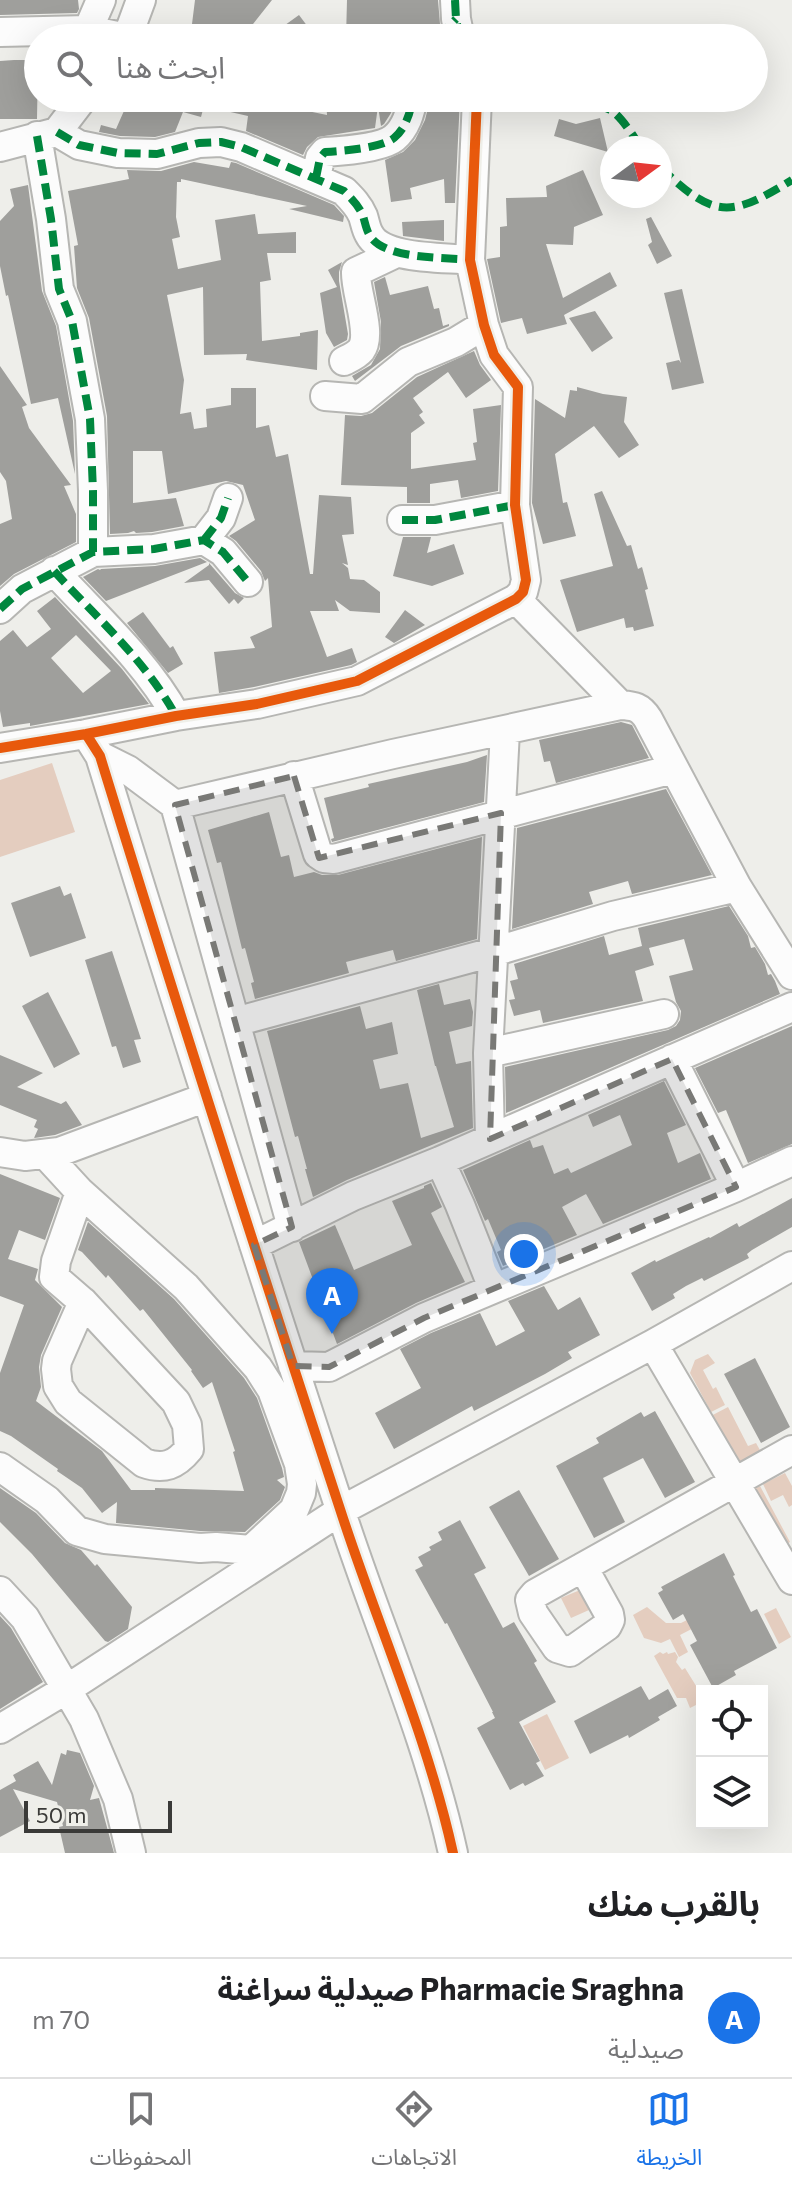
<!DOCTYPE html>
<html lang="ar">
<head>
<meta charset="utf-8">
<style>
	:root { --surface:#fff; --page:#f6f6f6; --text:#202124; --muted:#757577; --line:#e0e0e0; --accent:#1a73e8 }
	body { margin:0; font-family:Commissioner,"Noto Sans Arabic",sans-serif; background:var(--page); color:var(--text); direction:rtl }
	.controls { position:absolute; right:24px; bottom:24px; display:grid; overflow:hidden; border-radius:0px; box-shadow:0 8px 32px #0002 }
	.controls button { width:72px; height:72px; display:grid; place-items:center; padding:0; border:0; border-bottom:2px solid var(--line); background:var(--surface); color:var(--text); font:40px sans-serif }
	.compass { position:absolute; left:600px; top:136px; width:72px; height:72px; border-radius:50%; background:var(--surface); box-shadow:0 8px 32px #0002; rotate:75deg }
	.scale { position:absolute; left:24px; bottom:20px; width:148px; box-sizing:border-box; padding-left:8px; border:4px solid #3a3a38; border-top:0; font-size:22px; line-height:28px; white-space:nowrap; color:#3a3a38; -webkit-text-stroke:6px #efefe9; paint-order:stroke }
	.you { position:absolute; left:524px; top:1254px; width:28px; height:28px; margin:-20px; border:6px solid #fff; border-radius:50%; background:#1a73e8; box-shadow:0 0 0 12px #1a73e833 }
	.badge { display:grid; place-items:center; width:52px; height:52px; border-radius:50%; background:var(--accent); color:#fff; font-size:26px; font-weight:700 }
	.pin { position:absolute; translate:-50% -66px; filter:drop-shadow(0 2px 4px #0008) }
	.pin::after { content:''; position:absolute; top:42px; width:28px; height:24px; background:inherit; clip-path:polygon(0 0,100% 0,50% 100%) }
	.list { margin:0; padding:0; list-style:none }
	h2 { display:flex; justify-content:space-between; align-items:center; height:104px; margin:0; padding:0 32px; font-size:34px }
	h2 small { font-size:26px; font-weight:400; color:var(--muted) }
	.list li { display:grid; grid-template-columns:52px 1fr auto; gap:24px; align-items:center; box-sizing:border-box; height:120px; padding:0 32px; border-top:2px solid var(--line) }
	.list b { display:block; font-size:30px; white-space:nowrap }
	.list p { margin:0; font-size:26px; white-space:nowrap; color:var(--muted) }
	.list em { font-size:26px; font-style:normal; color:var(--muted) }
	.icon { flex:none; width:44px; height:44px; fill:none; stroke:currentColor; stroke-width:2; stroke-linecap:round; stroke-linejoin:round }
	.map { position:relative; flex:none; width:792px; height:1853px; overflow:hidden; direction:ltr }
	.search { position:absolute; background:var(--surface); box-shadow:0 8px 32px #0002; left:24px; right:24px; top:24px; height:88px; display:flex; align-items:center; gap:20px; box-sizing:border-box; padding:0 28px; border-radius:44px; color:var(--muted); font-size:30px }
	.sheet { height:224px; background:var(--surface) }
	nav { display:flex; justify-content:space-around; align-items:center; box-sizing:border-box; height:112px; border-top:2px solid var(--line); background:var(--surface); font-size:22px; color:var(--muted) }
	nav a { display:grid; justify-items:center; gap:4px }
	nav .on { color:var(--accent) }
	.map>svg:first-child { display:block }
</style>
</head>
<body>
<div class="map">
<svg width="792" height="1853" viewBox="0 0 792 1853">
	<rect width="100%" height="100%" fill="#eeeeea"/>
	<path fill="#e4cdbf" d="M52 763 75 832 0 857V780Z
		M708 1354 715 1363 703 1370 713 1389 716 1387 725 1405 711 1412 690 1373 695 1360Z
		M728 1407 748 1446 756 1443 761 1452 742 1463H736L707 1418Z
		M785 1473 792 1486V1505L789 1507 783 1495 771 1501 763 1484Z
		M760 1486 790 1542 778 1549 748 1492Z
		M580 1590 589 1610 571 1618 561 1598Z
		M647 1607 666 1623H681L709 1609 713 1618 680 1635 688 1652 679 1657 670 1639 661 1643 644 1638 633 1615Z
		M776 1608 791 1637 779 1644 764 1614Z
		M660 1652 663 1654 667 1652 668 1654 675 1652 678 1657 676 1662 682 1670 685 1668 698 1689 705 1686 708 1691H702V1702L690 1708 686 1698H677L654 1656Z
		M547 1714 569 1758 545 1770 523 1726Z"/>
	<path fill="#9f9f9c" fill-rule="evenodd" d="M0 0H78L79 9 77 13 0 15Z
		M195 0H272L242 38 191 32Z
		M347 0H438L440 24 432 38H346Z
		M299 15 311 31 302 38H267Z
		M14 60H38L37 119H0V61Z
		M136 98H289L288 107 327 115 326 98H348V101L364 98H396L391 113 384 124 381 126 378 106 375 128 318 137 307 147 303 155 246 131 248 116 204 106 201 117 183 112 175 132 155 137 120 136 99 132 101 125 116 129 127 104 133 106Z
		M450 98H460L455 203H445L444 179 410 188 412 199 391 202 385 160 403 152 415 140 425 120 430 100 450 104Z
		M600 118 608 152 554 136 559 119 576 124Z
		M194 162 229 168 231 162 236 163 334 205 344 216 343 222 289 209 307 206 181 179V182H177L176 217 180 237 172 239 178 269 221 260 215 220 255 214 258 234 296 232V253H267L271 280 260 282 262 341 300 336V333L318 330 317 370 246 360 247 354 204 355 203 287 167 295 184 380 180 414 191 412 194 429 207 427 206 409 231 405V388H256V428L269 425 276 457 288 454 310 574H313L319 495 351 497 354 534 342 535 348 565 342 563 348 568 350 579 364 580 380 592V613L350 611 335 600 339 611H310L327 657 352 648 357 662 351 665 254 687 219 693 214 652 255 648 250 637 272 627 268 578 265 581 261 571 236 541 229 536 255 520 243 485 226 481 168 494 162 451H133V503L176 498 184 526 152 532 136 533 134 531 128 533 110 534 107 416 89 318 77 288 74 246 78 245 68 191 129 179 127 170 161 171Z
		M583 170 603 215 574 227 573 245 546 244 563 298 610 272 617 286 564 315 567 324 527 334 522 318 501 323 487 259 500 257V227L507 226 506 198 547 197 546 186Z
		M28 185 42 291 56 326 73 421 75 474 58 398 31 404 8 295 6 296 0 266V221L14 206 10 189Z
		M651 217 672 256 657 264 648 245 652 242 646 219Z
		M444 220V241L403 236 402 222Z
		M342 262 339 272V281L348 334 347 340 334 347 326 333 320 293 337 287 328 270Z
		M385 277 390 295 428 286 434 309 439 308 443 326 449 324V326L401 346 355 381 352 376 371 365 380 349 381 322 374 282Z
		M682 289 704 383 672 390 666 363 679 360 681 363 664 293Z
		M595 311 613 338 592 352 569 318Z
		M474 351 480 365 491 380 466 398 448 372 413 398 423 412 419 415 425 423 411 433V469L476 460 473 443 477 442 473 409 501 405 498 491 461 498 458 480 430 484V503H407V487L341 485 345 415 361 416 372 413 417 377Z
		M0 366 27 405 22 407 29 428 71 485 64 486 76 514V542L14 574 0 586V524L12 519 6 481 0 472Z
		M577 387 603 394 627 397 624 422 639 445 619 458 594 426 555 454 563 503 567 502 576 536 543 544 532 503 535 399 565 418 570 390 577 391Z
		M602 491 627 546 631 545 638 569 642 567 648 589 645 590 654 626 634 631 633 627 626 628 624 618 577 632 560 580 613 566 594 494Z
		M403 537H431L427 553 454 544 464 574 432 586 393 576Z
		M200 558 207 562 106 601 83 577 98 569 100 570 101 569 155 566Z
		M209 563 235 593 244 598 238 604 234 599 229 604 209 580 184 583 209 565Z
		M55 597 122 669 149 704 30 726V723L3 727 0 711V641L13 630 27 647 51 629 37 611ZM76 635 111 671 83 693 51 658Z
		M405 610 425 625 394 643 385 637Z
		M143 612 170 648 173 646 183 664 168 673 127 623Z
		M621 722 632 725 649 758 556 783 550 761 544 762 539 740Z
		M487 755 484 802 332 842 331 839 334 838 324 798 369 787 368 784 467 762Z
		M666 789 712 875 632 894 628 881 589 892 593 904 512 929 517 828Z
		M269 812 281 857 289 855 294 877 314 872 322 875H338L482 837 477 939 396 961 393 950 346 962 349 973 255 999 251 983 254 982 245 948 242 949 221 862 217 863 208 830Z
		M60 886 64 896 71 893 86 938 30 957 11 903Z
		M729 906 748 936 751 948 755 947 765 964 768 975 771 974 775 981 780 994 506 1113 505 1067 668 1030 676 1026 680 1020 681 1011 676 1002 669 976 693 970 684 939 649 948 654 965 635 971 643 1001 543 1023 540 1010 514 1016 509 1000 515 999 510 981 518 979 514 964 604 936 609 955 642 946 638 928Z
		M112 951 141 1039 134 1040 141 1062 123 1068 116 1046 112 1047 85 960Z
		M439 984 444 1005 470 999 473 1012 472 1026 449 1032 456 1064 471 1061 473 1128 347 1180 313 1197 305 1169H307L298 1136 295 1137 267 1031 360 1006 366 1029 392 1022 398 1054 373 1060 380 1089 408 1083 421 1138 454 1127 436 1066H435L417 990Z
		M48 992 80 1054 54 1068 22 1006Z
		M792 1026V1144L748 1163 726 1110 718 1113 695 1068Z
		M0 1055 43 1073 17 1087 61 1104 66 1101 82 1125 55 1135 34 1138 38 1129 34 1127 37 1120 0 1105Z
		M664 1081 686 1125 667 1133 678 1163 700 1153 711 1179 603 1224 586 1194 562 1207 577 1235 503 1266 497 1252 501 1250 488 1219 485 1221 463 1170 530 1140 533 1148 543 1145 554 1174 568 1168 571 1173 632 1145 620 1115 593 1127 588 1115Z
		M0 1174 60 1198 45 1240 19 1230 8 1259 38 1269 35 1280 62 1307 41 1355 39 1367 41 1387 36 1401 102 1451 131 1490H155V1488L244 1491 233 1452 235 1451 212 1382 203 1388 191 1371 192 1370 143 1309 140 1311 108 1275 106 1278 82 1252 78 1250 88 1222 174 1299 244 1378 257 1398 282 1468 284 1477 277 1480 285 1487 280 1500 245 1532 200 1531 116 1523 117 1502 102 1513 82 1488 57 1471 58 1469 11 1436 0 1431V1373L24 1305 0 1296Z
		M431 1183 442 1207 431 1213 465 1282 416 1303 337 1344 299 1242 335 1225 354 1270 412 1245 392 1201 424 1188V1186Z
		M792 1198V1227L752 1250 747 1254 749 1258 704 1281 702 1278 686 1286 673 1294 675 1298 652 1311 631 1273 655 1260 656 1262 709 1237 710 1238 737 1223 739 1227Z
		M544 1286 558 1310 580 1297 600 1335 568 1352 572 1358 545 1374 474 1411 472 1406 394 1449 375 1413 421 1388 400 1349 431 1333 480 1313 496 1346 525 1331 508 1301Z
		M755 1358 790 1427 761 1443 724 1374Z
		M655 1411 695 1482 665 1498 643 1458 603 1478 625 1522 594 1538 556 1466 599 1443 596 1438 641 1412 644 1417Z
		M0 1488 36 1513 65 1543 81 1550 95 1566 97 1564 132 1607 128 1629 108 1642 105 1641 32 1554 0 1522Z
		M519 1490 559 1559 529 1576 489 1507Z
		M460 1520 486 1568 474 1574 503 1628 514 1622 537 1661 534 1663 556 1702 519 1722 540 1761 536 1763 544 1776 525 1786 523 1783 510 1790 477 1728 495 1718 492 1712H493L447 1623 445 1624 415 1570 423 1566 418 1557 431 1550 429 1547 442 1540 438 1532Z
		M724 1553 735 1575 733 1576 751 1612 757 1609 777 1648 734 1671 736 1675 713 1688 690 1645 697 1641 683 1614 673 1620 658 1593 663 1590 661 1587Z
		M0 1616 11 1628 43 1682 0 1709Z
		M641 1686 649 1700 668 1689 677 1706 658 1717 660 1720 629 1738 628 1735 590 1754 574 1721Z
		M67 1750 80 1753 94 1786 90 1800 99 1798 114 1853H65L59 1827 63 1826 57 1802 13 1789 30 1821 0 1837V1790L16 1781 13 1775 38 1761 52 1785 61 1753 66 1755Z"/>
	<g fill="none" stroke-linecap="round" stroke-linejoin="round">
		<defs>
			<path id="minor" d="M455 0 456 19 460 38
				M88 30 101 0
				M0 32 88 30 127 38
				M127 38 141 0
				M57 132 79 145 118 153 157 154 199 143 221 142 241 147 344 191C352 199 359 206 363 216 365 222 366 229 369 234 382 260 444 257 470 260
				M37 136 51 219 59 289 72 321 90 419 93 491V552
				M0 147 57 132 83 98
				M316 178 320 158 325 152C341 151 382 148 394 138 406 128 410 113 413 98
				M344 361C350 358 357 355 361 350 373 334 355 292 356 272L396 253
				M325 396 362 399 408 362 456 342 484 325
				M402 520H435L515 505
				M204 540 221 518 228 498
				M54 571C96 617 146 661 176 716
				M516 599 620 705
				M0 609 22 589 93 552 154 549 204 540 223 552 248 582
				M86 734 100 756C177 1007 258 1259 340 1509 377 1624 427 1735 453 1853
				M0 748 86 734 176 716 257 704 357 681 516 599 523 592 526 580 515 505 518 387 494 355 484 325 470 260 477 98
				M100 756 128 770 175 805 393 754 620 705C633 706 640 706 648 719L737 887 792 975
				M294 776 318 854 324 858 334 859 673 769
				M175 805 292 1227
				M235 1022 493 952 613 916 737 887
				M488 1053 664 1014
				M672 1059 736 1187
				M490 1139 488 1053 505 731
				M0 1152 25 1156 59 1152 207 1097
				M440 1161 460 1205 493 1288
				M80 1192 56 1261 54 1277 83 1302 176 1402 187 1425 189 1449C176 1465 164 1470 144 1463L68 1402 58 1386 56 1369 57 1361 83 1302
				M254 1245 353 1196 440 1161 792 1007
				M653 1344 792 1580
				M293 1366 329 1367 424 1318 736 1187 792 1161
				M0 1467 47 1500 77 1531 105 1539 200 1548 216 1547 251 1550 294 1510 301 1493 302 1484 299 1464 272 1390 258 1368 186 1287 80 1192 46 1155
				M583 1567 609 1614 610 1620 607 1626 570 1652 557 1648 533 1613 530 1600 535 1594 792 1450
				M0 1591 25 1618 84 1719 118 1799 131 1853
				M0 1729 67 1689 340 1511 653 1344 792 1266"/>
		</defs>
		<use href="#minor" stroke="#b6b6b3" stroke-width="32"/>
		<use href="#minor" stroke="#fcfcfc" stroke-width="28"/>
		<path stroke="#00873e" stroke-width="8" stroke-dasharray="16 8" stroke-linecap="butt" d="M455 0 456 19 460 38
			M437 38 456 19
			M524 98C542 102 561 109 579 108 589 108 601 104 610 110 621 115 634 138 642 148
			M57 132 79 145 118 153 157 154 199 143 221 142 241 147 344 191C352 199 359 206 363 216 365 222 366 229 369 234 382 260 444 257 470 260
			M37 136 51 219 59 289 72 321 90 419 93 491V552
			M660 167C714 219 730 218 792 180
			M316 178 320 158 325 152C341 151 382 148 394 138 406 128 410 113 413 98
			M402 520H435L515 505
			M204 540 221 518 228 498
			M54 571C96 617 146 661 176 716
			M0 609 22 589 93 552 154 549 204 540 223 552 248 582"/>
		<defs>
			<path id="cycleway" d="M86 734 100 756C177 1007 258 1259 340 1509 377 1624 427 1735 453 1853
				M0 748 86 734 176 716 257 704 357 681 516 599 523 592 526 580 515 505 518 387 494 355 484 325 470 260 477 98"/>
		</defs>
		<use href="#cycleway" stroke="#efefe9" stroke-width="15"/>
		<use href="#cycleway" stroke="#e8590c" stroke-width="10"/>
	</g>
	<path fill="#797976" fill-opacity="0.2" stroke="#797976" stroke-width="6" stroke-dasharray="16 10" stroke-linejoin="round" d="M294 776 319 858 501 813 490 1139 672 1059 736 1187 424 1318 329 1367 293 1366 254 1245 292 1227 175 805Z"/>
</svg>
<div class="controls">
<button><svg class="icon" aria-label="locate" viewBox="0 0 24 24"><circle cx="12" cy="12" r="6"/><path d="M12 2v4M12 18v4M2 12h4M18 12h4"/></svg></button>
<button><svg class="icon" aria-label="layers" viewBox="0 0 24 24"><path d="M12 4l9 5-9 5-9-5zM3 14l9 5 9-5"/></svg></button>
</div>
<svg class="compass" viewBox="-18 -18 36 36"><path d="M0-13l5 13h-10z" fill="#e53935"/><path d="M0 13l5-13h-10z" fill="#757577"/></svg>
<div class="scale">50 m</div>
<div class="you"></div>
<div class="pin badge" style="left:332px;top:1334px">A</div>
<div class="search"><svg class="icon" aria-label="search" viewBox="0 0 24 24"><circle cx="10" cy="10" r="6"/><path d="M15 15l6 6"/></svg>ابحث هنا</div>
</div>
<section class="sheet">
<h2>بالقرب منك<small></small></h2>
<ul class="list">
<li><span class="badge">A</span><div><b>Pharmacie Sraghna صيدلية سراغنة</b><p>صيدلية</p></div><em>70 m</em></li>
</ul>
</section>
<nav>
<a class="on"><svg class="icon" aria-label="map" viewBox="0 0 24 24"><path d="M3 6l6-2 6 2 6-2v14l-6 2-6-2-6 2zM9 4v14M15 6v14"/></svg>الخريطة</a>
<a><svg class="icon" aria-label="directions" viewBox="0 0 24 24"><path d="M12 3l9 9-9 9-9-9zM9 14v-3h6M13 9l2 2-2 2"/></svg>الاتجاهات</a>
<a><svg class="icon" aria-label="saved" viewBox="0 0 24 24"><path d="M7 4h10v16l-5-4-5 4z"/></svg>المحفوظات</a>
</nav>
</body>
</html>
